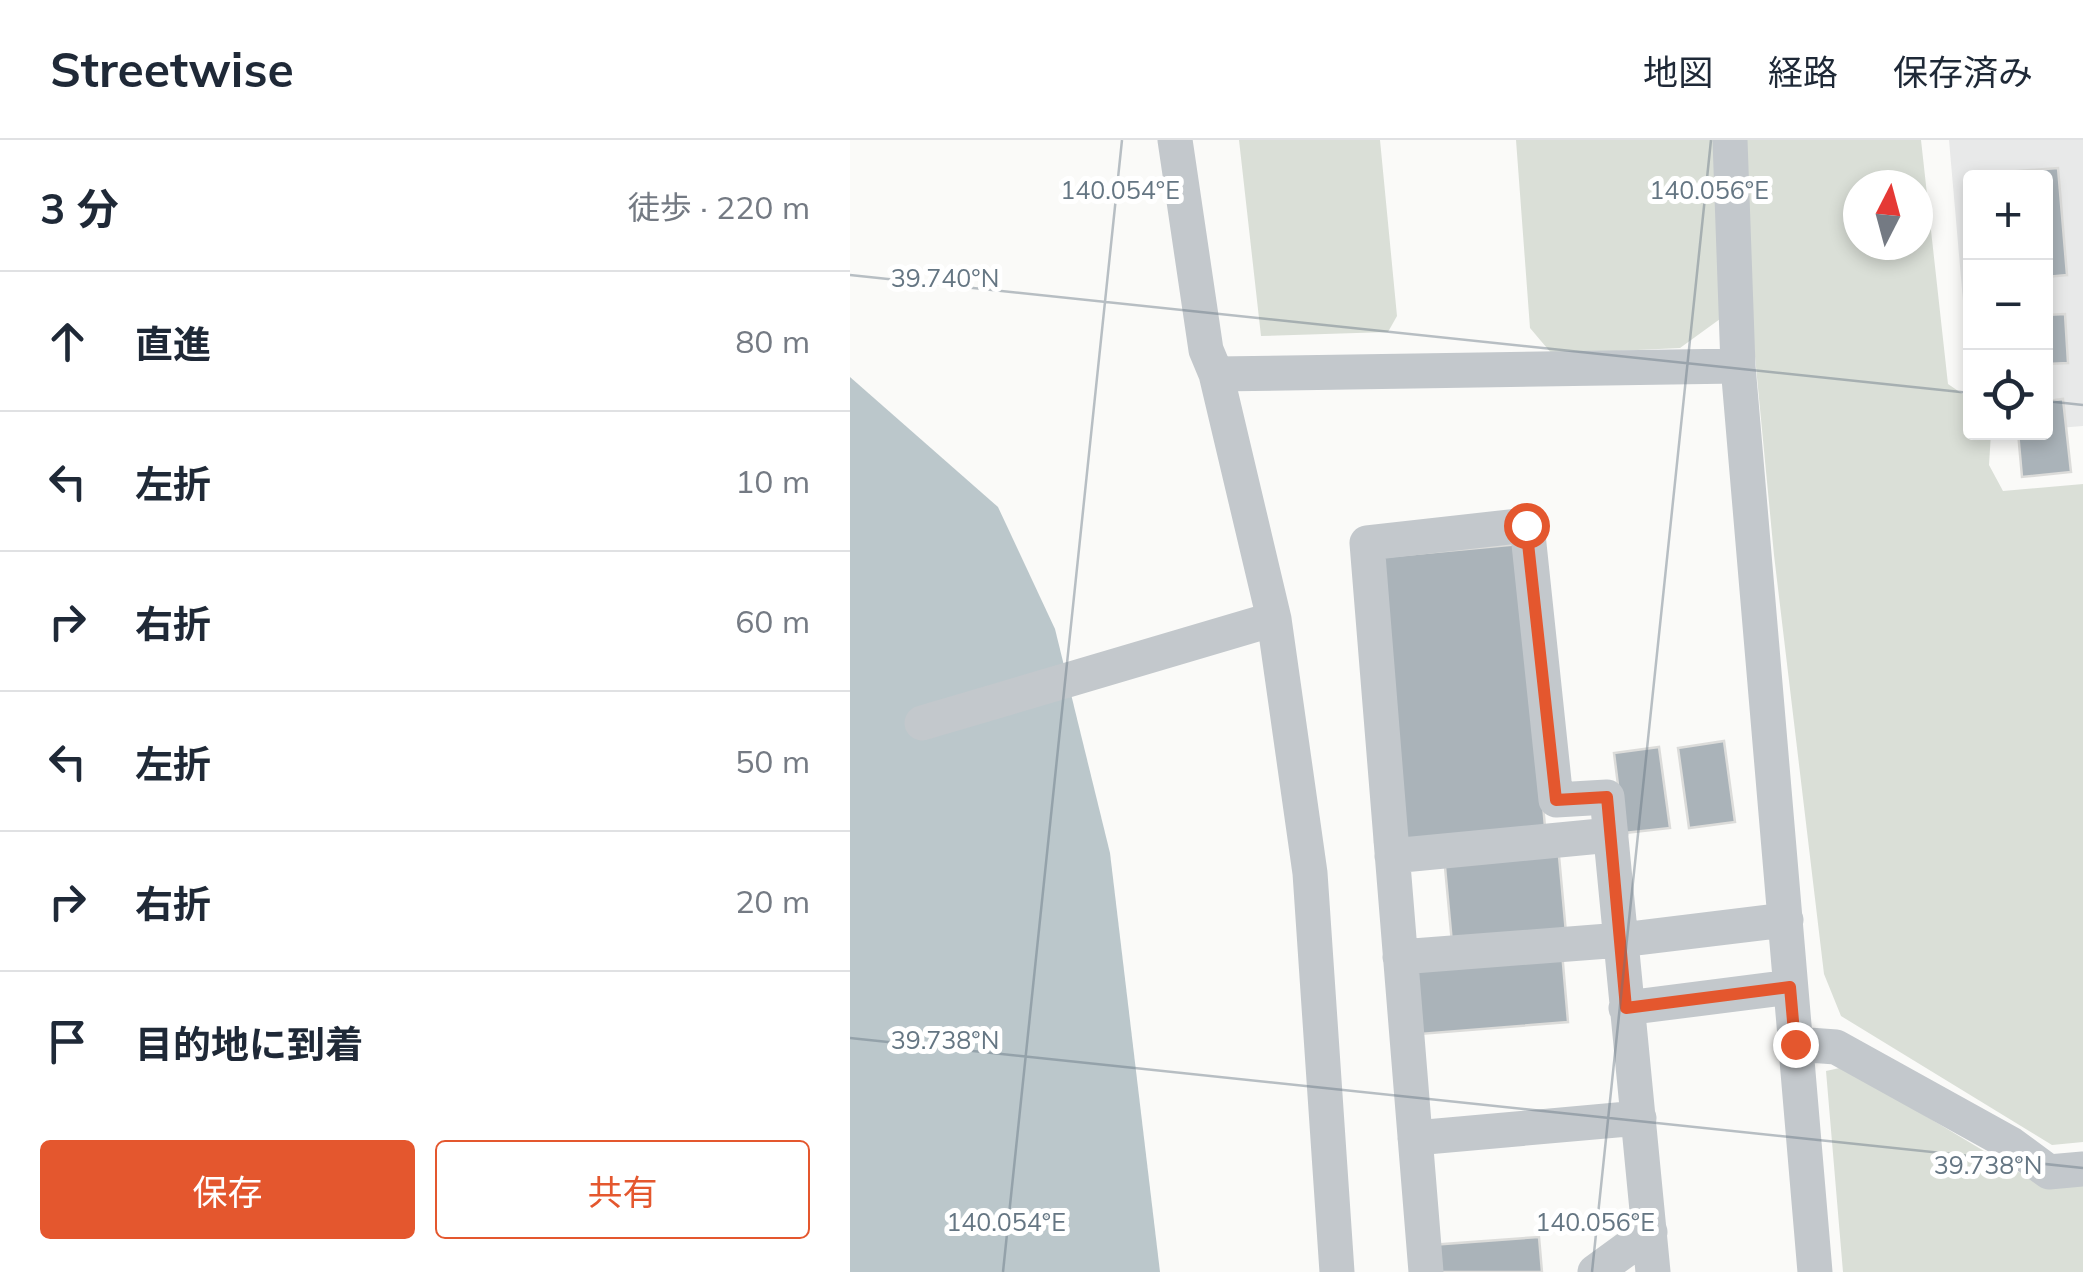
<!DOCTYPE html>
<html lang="ja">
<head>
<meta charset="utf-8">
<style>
	:root { --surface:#fff; --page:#f6f6f7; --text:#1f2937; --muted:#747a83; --line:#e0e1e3; --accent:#e4572e }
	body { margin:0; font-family:Mulish,"Noto Sans JP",sans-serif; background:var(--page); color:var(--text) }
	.controls { position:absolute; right:30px; top:30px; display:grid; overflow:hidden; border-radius:10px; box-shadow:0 5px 15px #0003 }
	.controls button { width:90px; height:90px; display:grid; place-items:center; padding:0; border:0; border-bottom:2px solid var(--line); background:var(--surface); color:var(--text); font:50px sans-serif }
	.compass { position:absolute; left:993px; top:30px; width:90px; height:90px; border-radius:50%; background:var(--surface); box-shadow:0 5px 15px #0003; rotate:6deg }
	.stop { position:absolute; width:30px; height:30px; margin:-22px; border:8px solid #e4572e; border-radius:50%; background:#fff }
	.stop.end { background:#e4572e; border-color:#fff; box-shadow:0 2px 10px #0008 }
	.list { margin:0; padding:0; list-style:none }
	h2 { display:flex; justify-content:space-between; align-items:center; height:130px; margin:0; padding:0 40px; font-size:42px }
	h2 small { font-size:32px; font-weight:400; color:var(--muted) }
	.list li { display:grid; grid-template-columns:65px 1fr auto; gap:30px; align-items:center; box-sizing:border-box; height:140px; padding:0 40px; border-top:2px solid var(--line) }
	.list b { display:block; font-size:38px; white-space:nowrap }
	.list em { font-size:32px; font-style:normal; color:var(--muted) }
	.actions { display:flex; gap:20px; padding:30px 40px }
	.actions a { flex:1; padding:22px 0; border:2px solid var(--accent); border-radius:10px; text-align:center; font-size:35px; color:var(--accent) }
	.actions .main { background:var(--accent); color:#fff }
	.icon { flex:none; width:55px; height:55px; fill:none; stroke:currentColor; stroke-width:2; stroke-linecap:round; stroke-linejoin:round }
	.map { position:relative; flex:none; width:1233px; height:1132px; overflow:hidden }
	header { display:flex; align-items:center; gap:60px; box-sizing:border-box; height:140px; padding:0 50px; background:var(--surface); border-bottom:2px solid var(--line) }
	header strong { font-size:48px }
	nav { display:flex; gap:55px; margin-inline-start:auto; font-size:35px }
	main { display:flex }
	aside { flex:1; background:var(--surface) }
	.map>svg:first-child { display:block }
</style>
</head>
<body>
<header>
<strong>Streetwise</strong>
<nav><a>地図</a><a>経路</a><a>保存済み</a></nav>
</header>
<main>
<aside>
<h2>3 分<small>徒歩 · 220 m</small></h2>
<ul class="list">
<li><svg class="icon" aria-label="ahead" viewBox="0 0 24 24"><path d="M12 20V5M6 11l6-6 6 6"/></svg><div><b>直進</b></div><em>80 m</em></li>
<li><svg class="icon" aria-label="left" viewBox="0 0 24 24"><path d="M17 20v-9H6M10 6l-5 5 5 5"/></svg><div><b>左折</b></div><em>10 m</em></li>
<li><svg class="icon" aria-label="right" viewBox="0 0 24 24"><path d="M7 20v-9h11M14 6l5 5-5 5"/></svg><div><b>右折</b></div><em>60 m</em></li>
<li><svg class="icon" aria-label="left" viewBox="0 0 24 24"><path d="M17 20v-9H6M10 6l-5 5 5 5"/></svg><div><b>左折</b></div><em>50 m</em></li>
<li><svg class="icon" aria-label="right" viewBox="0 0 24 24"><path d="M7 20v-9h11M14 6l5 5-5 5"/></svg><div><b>右折</b></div><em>20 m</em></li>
<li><svg class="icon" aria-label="arrive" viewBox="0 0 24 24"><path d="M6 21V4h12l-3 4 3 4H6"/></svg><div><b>目的地に到着</b></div></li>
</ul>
<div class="actions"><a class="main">保存</a><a>共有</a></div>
</aside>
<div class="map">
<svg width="1233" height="1132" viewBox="0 0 1233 1132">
	<rect width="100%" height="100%" fill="#fafaf8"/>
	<path fill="#e8e9e9" d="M1099 0H1233V286L1196 289V38H1120V241Z"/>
	<path fill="#dadfd7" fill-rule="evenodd" d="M389 0H530L547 176 538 192 411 196Z
		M666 0H866L870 179 830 208 702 214 680 188Z
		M895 0H1071L1098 244 1120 259V292L1141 293 1139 325 1153 351 1233 344V1002L1202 1005 991 876 974 834 924 415 900 164ZM1008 45H1068V105H1008Z
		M994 927 1179 1038 1233 1045V1132H993L976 931Z"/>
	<path fill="#bbc7cb" d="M0 237 148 367 205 489 260 713 310 1132H0Z"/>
	<path fill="#aab3b9" stroke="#dcdcda" stroke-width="2.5" d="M1208 28 1217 135 1196 137V38H1143V33Z
		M1215 174 1218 223 1196 224V175Z
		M1213 259 1221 332 1172 337 1168 292H1196V261Z
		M670 404 695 687 525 702 532 417Z
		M874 601 885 682 839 688 828 608Z
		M809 607 820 688 774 693 764 613Z
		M708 705 716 793 602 803 594 716Z
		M712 812 718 882 570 894 564 824Z
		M689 1097 692 1132H583L581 1105Z"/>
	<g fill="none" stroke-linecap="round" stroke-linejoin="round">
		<path stroke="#c3c8cc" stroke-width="35" d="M325 0 356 210 366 234 888 226
			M880 0 888 226 965 1132
			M366 234 424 479 460 733 487 1132
			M72 583 424 479
			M542 716 761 695
			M550 817 771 800 936 780
			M776 868 940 847
			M945 904 986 907 1161 1004 1199 1032 1233 1029
			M565 998 789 978
			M576 1132 517 403 677 385 706 660 757 657 803 1132
			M745 1132 800 1092"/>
	</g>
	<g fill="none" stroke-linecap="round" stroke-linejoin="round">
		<path stroke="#e4572e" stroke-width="12" d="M676 385 706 660 757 657 776 868 940 847 945 904"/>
	</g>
	<path fill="none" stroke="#657683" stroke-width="2.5" stroke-opacity="0.45" d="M0 135 1120 253M1196 261 1233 265M0 898 1233 1028M153 1132 272 0M742 1132 861 0"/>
	<g font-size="25" text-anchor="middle" fill="#657683" stroke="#fff" stroke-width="10" stroke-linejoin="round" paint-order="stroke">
		<text x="270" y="59">140.054°E</text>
		<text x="859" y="59">140.056°E</text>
		<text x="95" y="147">39.740°N</text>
		<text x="95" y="909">39.738°N</text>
		<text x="1138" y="1034">39.738°N</text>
		<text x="156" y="1091">140.054°E</text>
		<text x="745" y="1091">140.056°E</text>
	</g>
</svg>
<div class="controls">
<button>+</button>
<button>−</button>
<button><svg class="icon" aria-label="locate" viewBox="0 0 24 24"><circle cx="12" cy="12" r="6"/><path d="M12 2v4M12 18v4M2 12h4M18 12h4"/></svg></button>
</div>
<svg class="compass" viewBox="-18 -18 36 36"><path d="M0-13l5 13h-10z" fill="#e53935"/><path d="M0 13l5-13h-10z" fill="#747a83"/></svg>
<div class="stop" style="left:676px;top:385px"></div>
<div class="stop end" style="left:945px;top:904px"></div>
</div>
</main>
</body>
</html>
